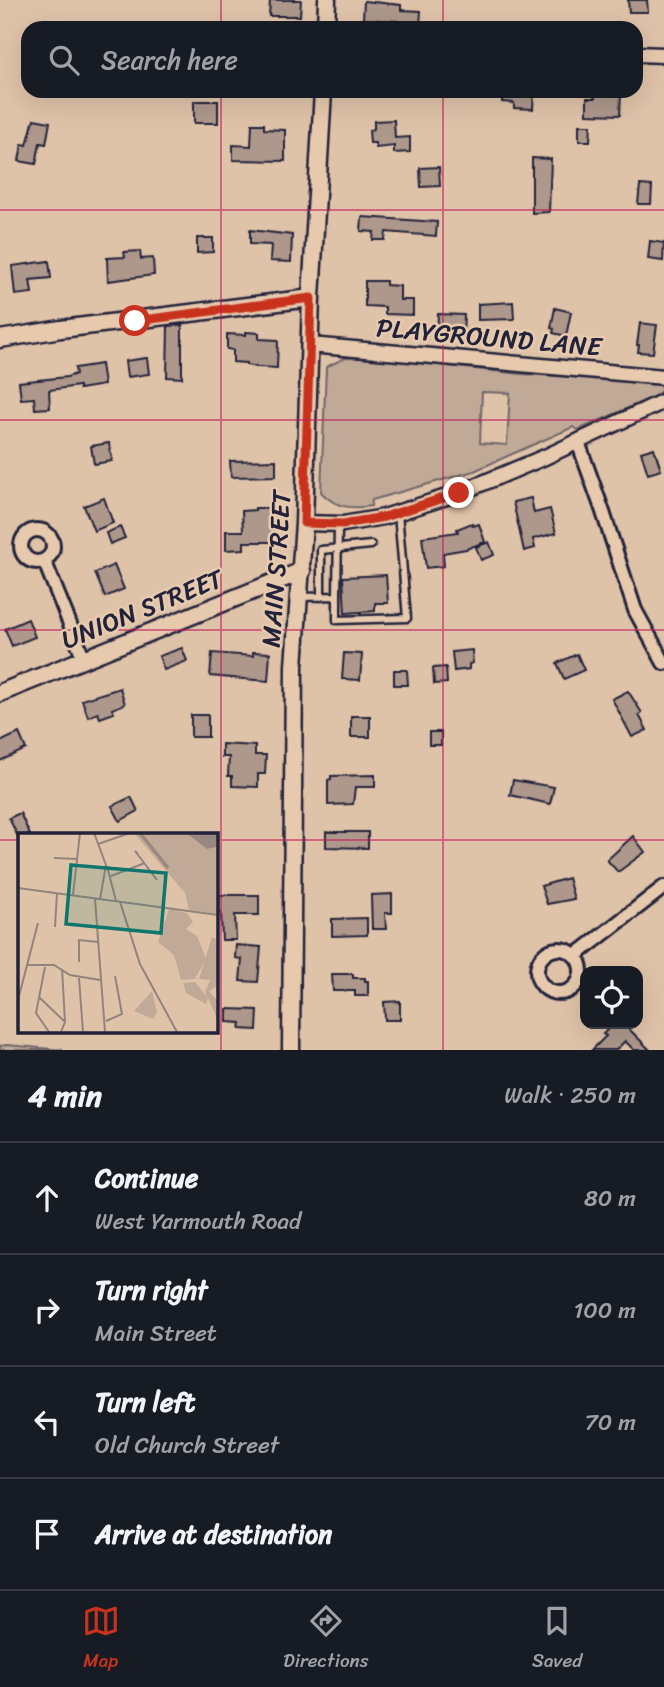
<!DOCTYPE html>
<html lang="en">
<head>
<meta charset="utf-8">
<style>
	:root { --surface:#171b24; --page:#242831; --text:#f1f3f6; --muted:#9ea1a6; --line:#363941; --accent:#c8321e }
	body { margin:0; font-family:Sriracha,sans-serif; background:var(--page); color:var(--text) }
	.controls { position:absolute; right:21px; bottom:21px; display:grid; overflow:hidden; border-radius:14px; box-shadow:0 7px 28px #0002 }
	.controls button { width:63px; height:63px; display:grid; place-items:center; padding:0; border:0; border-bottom:2px solid var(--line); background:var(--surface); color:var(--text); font:35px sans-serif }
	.stop { position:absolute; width:21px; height:21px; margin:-16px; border:5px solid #c8321e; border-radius:50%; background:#fff }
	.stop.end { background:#c8321e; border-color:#fff; box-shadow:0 2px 7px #0008 }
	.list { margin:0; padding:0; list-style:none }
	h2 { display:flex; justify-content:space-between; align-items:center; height:91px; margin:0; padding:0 28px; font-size:30px }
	h2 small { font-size:23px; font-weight:400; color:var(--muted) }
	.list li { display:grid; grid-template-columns:46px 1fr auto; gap:21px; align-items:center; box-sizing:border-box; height:112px; padding:0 28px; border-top:2px solid var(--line) }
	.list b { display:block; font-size:26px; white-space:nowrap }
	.list p { margin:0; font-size:23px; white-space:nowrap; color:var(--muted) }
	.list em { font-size:23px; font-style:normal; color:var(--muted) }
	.icon { flex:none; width:38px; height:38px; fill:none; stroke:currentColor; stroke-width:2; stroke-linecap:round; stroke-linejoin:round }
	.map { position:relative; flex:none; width:664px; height:1050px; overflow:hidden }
	.search { position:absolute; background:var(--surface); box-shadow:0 7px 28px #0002; left:21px; right:21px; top:21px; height:77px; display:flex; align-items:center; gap:18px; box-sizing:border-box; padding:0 24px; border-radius:21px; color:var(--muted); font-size:26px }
	.sheet { height:539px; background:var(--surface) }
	nav { display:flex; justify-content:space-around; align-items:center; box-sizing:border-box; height:98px; border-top:2px solid var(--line); background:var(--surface); font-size:19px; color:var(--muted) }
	nav a { display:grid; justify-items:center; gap:4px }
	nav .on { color:var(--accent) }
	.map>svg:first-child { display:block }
</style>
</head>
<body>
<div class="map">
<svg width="664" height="1050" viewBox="0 0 664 1050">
	<rect width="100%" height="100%" fill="#dfc3a9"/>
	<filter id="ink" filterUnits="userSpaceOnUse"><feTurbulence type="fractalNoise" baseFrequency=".0143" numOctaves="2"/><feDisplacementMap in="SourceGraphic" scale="14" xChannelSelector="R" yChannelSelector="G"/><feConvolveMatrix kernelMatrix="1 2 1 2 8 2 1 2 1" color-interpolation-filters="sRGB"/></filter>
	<g filter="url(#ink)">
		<path fill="#c0a997" stroke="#716669" stroke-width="2" fill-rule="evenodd" d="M365 357 521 374 655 382 660 383 663 389 655 396 578 430 573 427 474 471 372 500 371 506C350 509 336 508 321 492L326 367 345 358ZM482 392 510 393 507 445 480 443Z
			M7 1045 63 1050H0V1046Z"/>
		<path fill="#ae988c" stroke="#22223b" stroke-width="2" d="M270 0H301L300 16H269Z
			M628 0H647L648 12H629Z
			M364 1 401 5V10L421 11 420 26 398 25V21L363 19Z
			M503 91H534L533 109 514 108V103L502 102Z
			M595 93 621 94 620 115 587 114V98H595Z
			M194 101H218V123H194Z
			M34 119 50 122 46 144 40 143 36 164 19 161 22 144 27 145Z
			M394 120 395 138 410 137V152L394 153V146L376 148 375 143H370L369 130 374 129V121Z
			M252 124H264V129L285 130V161L233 160V145L251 146Z
			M579 125H591L590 141H579Z
			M532 158 551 159 549 212 532 213Z
			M439 167 440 186 421 187 420 168Z
			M640 185 652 186 651 204H638Z
			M362 217 437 222 436 236 386 232 385 240H373L374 232 361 231Z
			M250 230 292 235 291 262 270 261 271 245 250 244Z
			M197 238H213V252L197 253Z
			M650 241 664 243 663 261 648 259Z
			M140 251 141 259 153 258 154 275 108 281 107 258 125 257 124 252Z
			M49 261 51 278 30 280 32 293 15 295 12 266Z
			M365 281H386V285L400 286V300H413V315L385 314V307L365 306Z
			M513 302 514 319 478 320V304Z
			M555 308 571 312 566 336 553 333 554 329 551 328Z
			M438 314 464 315 463 335 437 334Z
			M640 323 657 325 653 353 638 352 639 345H637Z
			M182 325V378L167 377 168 326Z
			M246 332 259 333V339L278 340 277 368 257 367 246 365V363L233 362V350L227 349V334L246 335Z
			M147 358 149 374 127 377 125 361Z
			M101 364 104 385 79 389V386L49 390 50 408 35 409 34 398 21 399 19 382 67 377 76 374 75 368Z
			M109 443 112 461 94 464 91 446Z
			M654 448 661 470 648 474 641 452Z
			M276 460V476L231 477 230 461Z
			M104 498 113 523 94 531 84 506Z
			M531 498 534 513 550 509 556 533 533 539 535 548 524 551 513 502Z
			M255 508H271L274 542H244V549L226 550V531H243L242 511 255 510Z
			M472 523 473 526 479 524 485 542 466 549 443 553 444 566 426 568 422 537 458 532 457 529Z
			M120 527 125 538 110 544 106 533Z
			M489 542 494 555 481 560 476 547Z
			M114 565 124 589 105 597 95 573Z
			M386 575 388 603H375V611L345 613 343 577Z
			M28 619 35 637 12 646 5 629Z
			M182 648 187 661 164 670 159 656Z
			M472 650 473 663 469 664V669L454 671 452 652Z
			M253 652 270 653 268 681 210 676 212 653 253 656Z
			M344 653 362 654 360 680 342 679Z
			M577 654 584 670 564 679 557 663Z
			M446 667 447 683 434 684 433 668Z
			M394 670H407L408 685H394Z
			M120 688 125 704 112 709 114 713 100 718 98 713 88 717 82 700Z
			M628 691 642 713 639 715 647 730 632 737 612 699Z
			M191 715H208V737H191Z
			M351 716H370V737H351Z
			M429 732H441V745H429Z
			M19 733 26 749 0 761V742Z
			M222 744 255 746V755H266L265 774H258V787L232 786V776H228L229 757H222Z
			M375 775V787H355L353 804 328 805V780L331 779V776Z
			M513 780 554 787 550 804 510 795Z
			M131 797 138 811 120 821 112 806Z
			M20 813 30 835H17L9 818Z
			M326 832H368V848L326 847Z
			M633 836 645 852 618 872 607 860Z
			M568 878 574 899 547 904 541 886Z
			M392 894V913H385L386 929H372L371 895Z
			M218 895H259V915H235L236 940H222L221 912H217Z
			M367 918V935L332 936V919Z
			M236 945 261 947 258 982 240 981 242 959 235 958Z
			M332 974H353V978H365V981H368V996H355V991H333Z
			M400 1001V1020H385L384 1002Z
			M227 1009 258 1010 257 1030 240 1029 241 1023 227 1022Z
			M613 1024H624L650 1050H634L625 1041 616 1050H592L606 1036 603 1034Z"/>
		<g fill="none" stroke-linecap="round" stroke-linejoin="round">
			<defs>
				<path id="service" d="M337 596V620L407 618 398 513
					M302 597 337 596 338 524
					M321 597V550L371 545"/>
				<path id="minor" d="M578 442 602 509 635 610 664 663
					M21 546a16 16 0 1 1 32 0a16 16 0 1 1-32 0Z
					M44 560 84 659
					M537 971a22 22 0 1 1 44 0a22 22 0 1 1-44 0Z
					M575 956 664 887"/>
				<path id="tertiary" d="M636 54 664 55
					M310 345 664 377
					M304 523 343 524 384 517 459 493 545 457 664 401"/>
				<path id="secondary" d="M326 28 327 0
					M0 339 61 329 311 298
					M0 693 302 571
					M291 1050 294 666 304 523 311 298 323 91"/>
			</defs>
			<use href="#service" stroke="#22223b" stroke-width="11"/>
			<use href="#minor" stroke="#22223b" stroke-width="18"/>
			<use href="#tertiary" stroke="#22223b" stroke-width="19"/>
			<use href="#secondary" stroke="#22223b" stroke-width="21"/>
			<use href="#service" stroke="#e7caae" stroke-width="6"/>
			<use href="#minor" stroke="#e7caae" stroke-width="12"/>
			<use href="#tertiary" stroke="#e7caae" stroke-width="14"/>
			<use href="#secondary" stroke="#e7caae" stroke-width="16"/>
		</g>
	</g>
	<g fill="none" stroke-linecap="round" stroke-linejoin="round" filter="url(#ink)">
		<path stroke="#c8321e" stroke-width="9" d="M135 321 311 298 304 523 343 524 384 517 459 493"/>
	</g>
	<path fill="none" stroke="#c2185b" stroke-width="2" stroke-opacity="0.55" d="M221 0V28M443 0V28M221 91V1050M443 91V1050M0 210H664M0 420H664M0 630H664M0 840H19M215 840H664"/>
	<g text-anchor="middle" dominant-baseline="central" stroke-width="5" stroke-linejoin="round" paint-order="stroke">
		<g font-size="26" fill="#22223b" stroke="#e7caae">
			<text transform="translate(489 337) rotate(5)">PLAYGROUND LANE</text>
			<text transform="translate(276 569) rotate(-86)">MAIN STREET</text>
			<text transform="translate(142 609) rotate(-22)">UNION STREET</text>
		</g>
	</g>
	<g transform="translate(18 833)">
		<rect width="200" height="200" fill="#dfc3a9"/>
		<path d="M116 0H168L189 16 199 14V81L171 77 167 60ZM151 76 169 80 175 89 168 96 179 103 188 126 177 146 163 147 156 122 140 109ZM194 104 199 107 200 153 191 158 199 167V185L187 159 192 147 181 146ZM177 149 190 165 188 171 168 160 165 150ZM134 158 139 179 135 186 116 178Z" fill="#c0a997"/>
		<path d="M168 0H199V14L189 16Z" fill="#998882"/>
		<path fill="none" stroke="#998882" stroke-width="3.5" d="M122 0 150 35"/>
		<path fill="none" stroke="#93837d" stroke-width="2" d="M76 0 88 32 82 66M80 11 112 0M120 21 117 18 139 47M36 25 59 26M89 33 98 68M93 43 127 30M0 55 200 82M55 62 62 0M77 66 87 199M102 69 122 131 159 199M37 94 39 60M61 129V107L80 109M9 132H36L52 142 82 147M27 134 18 180 31 199M61 145 65 199M21 164 47 189M0 167 20 90M88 188 104 181 97 143M43 199 47 189 44 136"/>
		<path fill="#0f766e" fill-opacity="0.15" stroke="#0f766e" stroke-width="3.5" d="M53 32 148 40 143 100 48 91Z"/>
		<rect width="200" height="200" fill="none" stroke="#22223b" stroke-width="3.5"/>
	</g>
</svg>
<div class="controls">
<button><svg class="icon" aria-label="locate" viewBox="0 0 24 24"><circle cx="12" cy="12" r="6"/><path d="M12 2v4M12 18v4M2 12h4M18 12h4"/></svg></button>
</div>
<div class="stop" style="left:135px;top:321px"></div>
<div class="stop end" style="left:459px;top:493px"></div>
<div class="search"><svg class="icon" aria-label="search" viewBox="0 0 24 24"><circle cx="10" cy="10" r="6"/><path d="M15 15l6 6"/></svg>Search here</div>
</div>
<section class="sheet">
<h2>4 min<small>Walk · 250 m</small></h2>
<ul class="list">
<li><svg class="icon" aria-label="ahead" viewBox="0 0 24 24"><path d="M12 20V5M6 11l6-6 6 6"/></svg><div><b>Continue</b><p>West Yarmouth Road</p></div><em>80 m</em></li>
<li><svg class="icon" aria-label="right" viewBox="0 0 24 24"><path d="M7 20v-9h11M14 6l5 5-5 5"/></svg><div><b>Turn right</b><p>Main Street</p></div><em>100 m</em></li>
<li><svg class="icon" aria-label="left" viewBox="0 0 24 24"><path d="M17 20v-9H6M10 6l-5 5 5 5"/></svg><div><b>Turn left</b><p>Old Church Street</p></div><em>70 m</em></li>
<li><svg class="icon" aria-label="arrive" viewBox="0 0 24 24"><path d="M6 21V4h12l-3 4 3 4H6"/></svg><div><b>Arrive at destination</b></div></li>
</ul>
</section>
<nav>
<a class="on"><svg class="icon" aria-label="map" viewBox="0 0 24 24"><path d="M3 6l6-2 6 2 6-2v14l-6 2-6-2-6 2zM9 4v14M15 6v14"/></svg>Map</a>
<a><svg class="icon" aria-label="directions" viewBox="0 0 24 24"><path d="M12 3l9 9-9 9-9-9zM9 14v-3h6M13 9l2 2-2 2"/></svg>Directions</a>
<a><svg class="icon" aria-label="saved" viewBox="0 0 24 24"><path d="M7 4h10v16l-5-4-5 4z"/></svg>Saved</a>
</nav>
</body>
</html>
